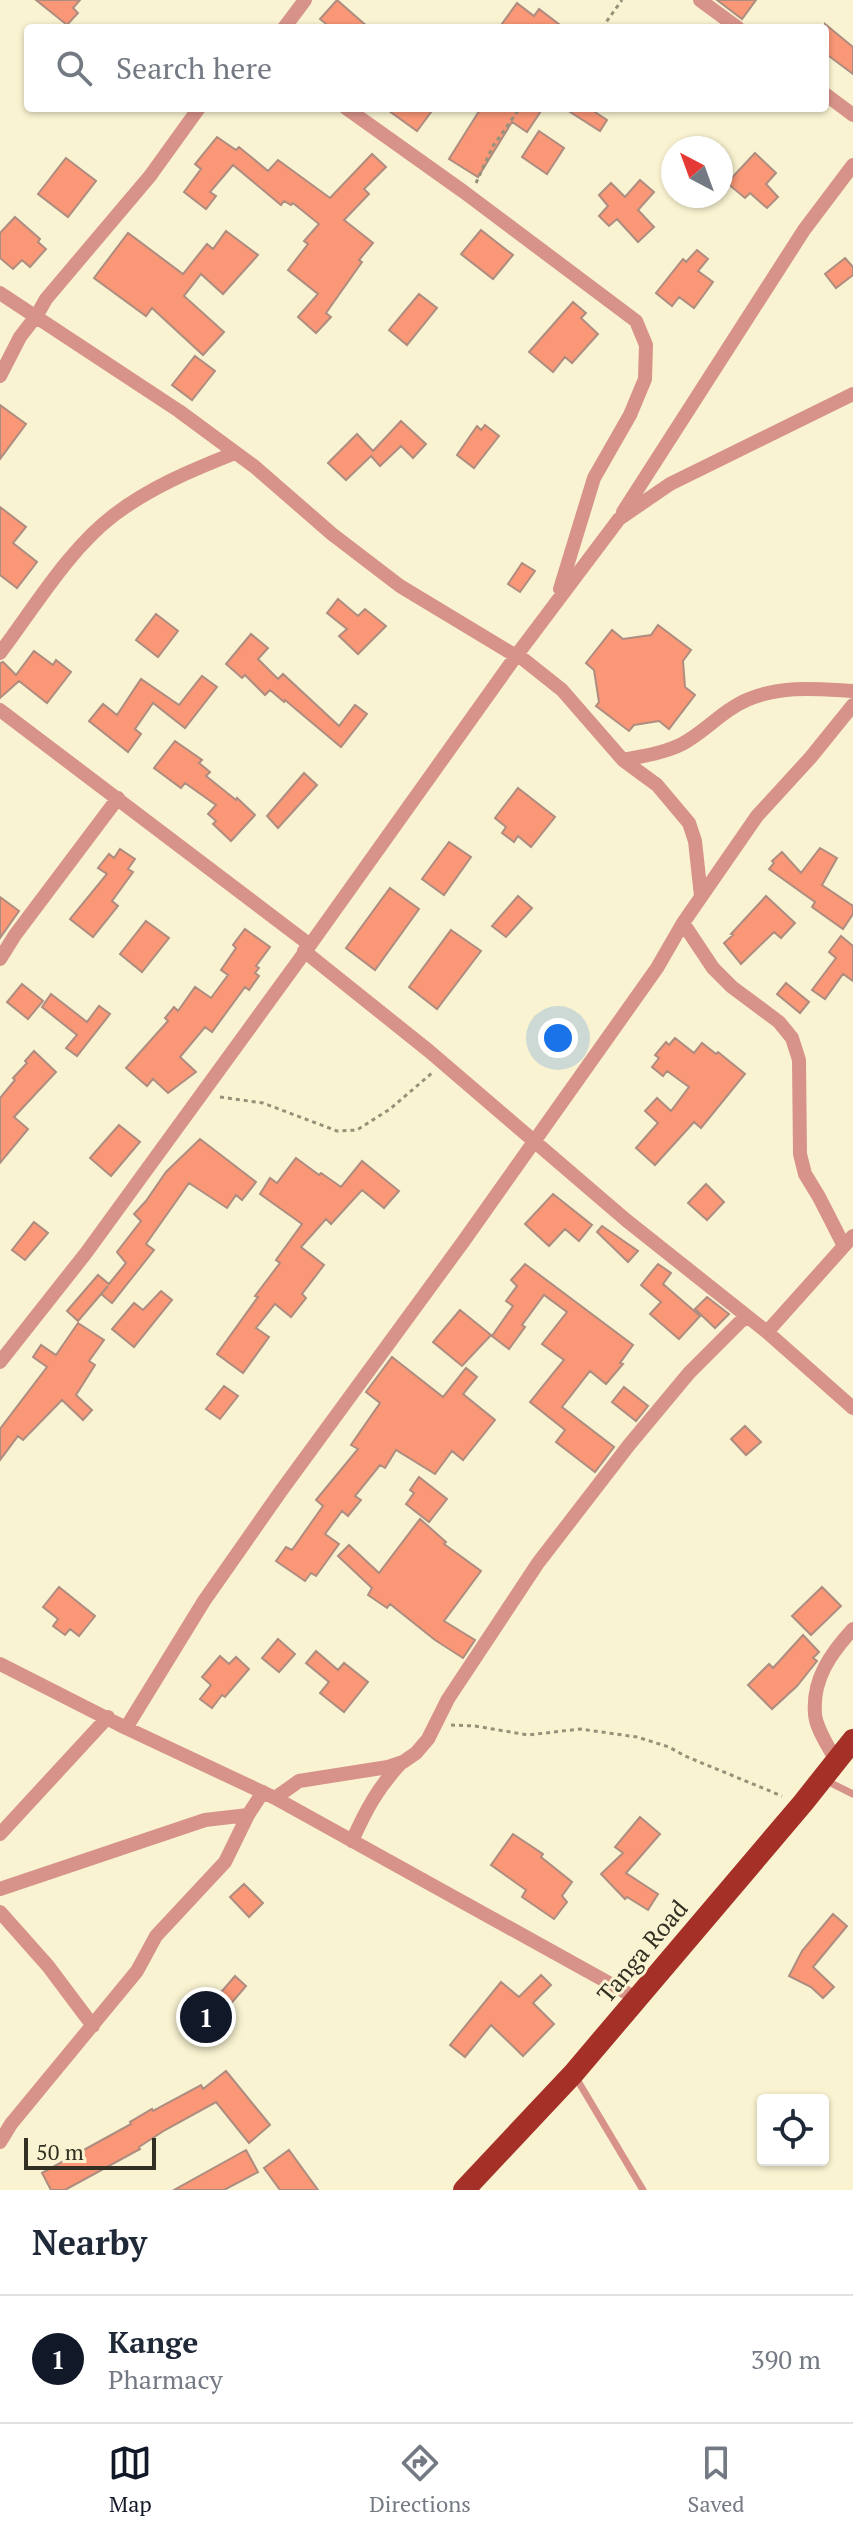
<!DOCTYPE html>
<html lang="en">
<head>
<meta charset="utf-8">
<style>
	:root { --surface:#fff; --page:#f2f2f3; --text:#1f2937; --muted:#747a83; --line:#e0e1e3; --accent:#111827 }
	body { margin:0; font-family:"PT Serif",serif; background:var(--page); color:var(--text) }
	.controls { position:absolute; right:24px; bottom:24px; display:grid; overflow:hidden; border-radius:8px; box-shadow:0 2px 6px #0004 }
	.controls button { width:72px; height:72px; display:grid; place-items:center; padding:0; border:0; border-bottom:2px solid var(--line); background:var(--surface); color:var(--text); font:40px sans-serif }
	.compass { position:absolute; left:661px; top:136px; width:72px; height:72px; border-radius:50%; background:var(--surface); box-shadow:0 2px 6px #0004; rotate:319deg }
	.scale { position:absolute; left:24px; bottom:20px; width:132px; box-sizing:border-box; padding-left:8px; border:4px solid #323023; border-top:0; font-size:22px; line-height:28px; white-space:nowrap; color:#323023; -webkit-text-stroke:6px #f9f3d1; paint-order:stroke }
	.you { position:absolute; left:558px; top:1038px; width:28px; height:28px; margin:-20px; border:6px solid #fff; border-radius:50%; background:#1a73e8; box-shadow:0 0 0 12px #1a73e833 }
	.badge { display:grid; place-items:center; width:52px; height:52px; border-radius:50%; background:var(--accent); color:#fff; font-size:26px; font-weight:700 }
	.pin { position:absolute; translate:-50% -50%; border:4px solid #fff; box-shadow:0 2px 8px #0006 }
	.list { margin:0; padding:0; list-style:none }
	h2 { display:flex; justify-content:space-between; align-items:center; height:104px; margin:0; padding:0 32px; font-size:34px }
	h2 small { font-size:26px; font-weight:400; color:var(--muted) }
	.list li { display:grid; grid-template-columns:52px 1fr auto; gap:24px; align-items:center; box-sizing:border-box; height:128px; padding:0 32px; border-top:2px solid var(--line) }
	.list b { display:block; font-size:30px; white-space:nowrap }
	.list p { margin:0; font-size:26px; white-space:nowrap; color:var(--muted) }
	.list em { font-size:26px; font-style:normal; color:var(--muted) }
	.icon { flex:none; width:44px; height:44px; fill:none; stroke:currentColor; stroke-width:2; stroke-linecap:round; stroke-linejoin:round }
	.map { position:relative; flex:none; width:853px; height:2190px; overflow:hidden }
	.search { position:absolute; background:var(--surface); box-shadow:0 2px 6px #0004; left:24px; right:24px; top:24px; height:88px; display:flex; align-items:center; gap:20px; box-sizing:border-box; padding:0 28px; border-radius:8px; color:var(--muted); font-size:30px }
	.sheet { height:232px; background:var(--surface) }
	nav { display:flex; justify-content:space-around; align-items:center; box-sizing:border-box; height:112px; border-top:2px solid var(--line); background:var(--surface); font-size:22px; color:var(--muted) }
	nav a { display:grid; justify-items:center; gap:4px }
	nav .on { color:var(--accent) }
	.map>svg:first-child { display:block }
</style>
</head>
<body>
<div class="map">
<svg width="853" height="2190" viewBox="0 0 853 2190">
	<rect width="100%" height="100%" fill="#f9f3d1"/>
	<path fill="#f99776" stroke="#ae8c80" stroke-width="2" d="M36 0H80L73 8 78 13 67 25Z
		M337 0 369 28H331L320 19Z
		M717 0H756L742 19Z
		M517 3 534 16 539 9 564 28H499Z
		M825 24 853 47V74L825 53Z
		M385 108H434L417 131Z
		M481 108H543L527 132 512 122 478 177 449 159Z
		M564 108H589L607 120 600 131Z
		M539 131 564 148 547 174 522 157Z
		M217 137 236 150 239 147 268 171 278 160 330 198 372 154 386 167 364 189 369 194 344 220 373 243 359 260 362 262 326 313 331 317 316 333 298 317 318 294 288 270 308 244 304 241 319 224 293 203 291 205 284 201 281 205 233 165 210 192 216 196 206 209 184 192 201 169 195 164Z
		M755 153 776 173 766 184 778 197 767 208 750 193 745 198 727 183Z
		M66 158 96 181 68 217 38 194Z
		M640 180 654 192 638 210 654 227 638 242 617 219 609 226 599 216 608 206 599 195 611 183 625 197Z
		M15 217 40 239 38 242 46 249 30 267 22 260 13 269 0 258V233Z
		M481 230 513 255 493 279 461 254Z
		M226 231 258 255 223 294 201 274 184 296 224 332 203 355 152 308 146 316 94 278 128 233 183 274 207 244 213 249Z
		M697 250 708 259 698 271 713 282 694 308 679 297 672 306 656 293 683 259 686 262Z
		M845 258 853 267V275L836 288 825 274Z
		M419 294 437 308 407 345 389 330Z
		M573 302 586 313 581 318 598 334 572 363 565 357 553 372 529 352Z
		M195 356 215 371 192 400 172 385Z
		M0 405 26 424 0 459Z
		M401 421 426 444 413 458 401 446 380 466 371 456 346 480 328 463 357 434 373 451Z
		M485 425 499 436 474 468 457 455 477 426 481 430Z
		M0 507 26 527 13 543 37 562 17 588 0 575Z
		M522 563 535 571 520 592 508 584Z
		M338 599 358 616 365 609 386 626 358 654 339 636 347 629 327 613Z
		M156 614 178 631 158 657 136 640Z
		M658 625 691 650 683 661 685 687 695 695 669 729 659 721 634 725 629 731 596 706 599 702 594 670 586 663 612 630 623 639 651 635Z
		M251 634 268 648 258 659 278 679 283 674 339 726 355 705 367 714 341 747 285 700 284 702 270 690 265 695 245 675 242 678 226 664Z
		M34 651 53 665 56 660 71 672 47 703 19 681 0 698V663L3 662 16 675Z
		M202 676 217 687 185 728 153 703 135 729 141 734 128 752 89 721 103 704 117 715 141 679 179 705Z
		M175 741 202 760 199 763 210 772 206 776 236 800 237 798 255 815 231 841 213 824 216 821 208 814 216 805 185 783 181 788 154 768Z
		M304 773 317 785 278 828 267 816Z
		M518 788 555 817 531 847 518 836 514 842 502 833 506 827 495 818Z
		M449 842 471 857 444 895 422 879Z
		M820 848 837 858 822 885 853 906V914L843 929 812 907 815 902 769 869 774 863 772 861 782 852 801 873Z
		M120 849 135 859 128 869 133 872 112 901 118 906 93 937 70 919 107 874 98 868 109 854 114 858Z
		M390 888 419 909 375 970 346 948Z
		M518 896 532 908 506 937 492 926Z
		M766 896 795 923 781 938 774 932 741 964 724 943 733 935 731 934Z
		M0 897 19 911 0 938Z
		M146 921 169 938 142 972 120 954Z
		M245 929 270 947 256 966 259 968 255 973 259 976 249 990 245 987 212 1032 205 1027 180 1057 196 1072 168 1093 153 1079 147 1086 126 1068 168 1021 165 1018 174 1007 178 1011 195 987 211 998 228 975 221 970 236 948 233 945Z
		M451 930 481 951 437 1009 409 987Z
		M841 936 853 946V981L843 974 825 999 812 990 836 958 829 952Z
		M786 983 809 1002 800 1013 777 994Z
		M22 984 43 1001 28 1019 7 1002Z
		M51 994 87 1022 99 1006 110 1014 77 1056 66 1048 77 1035 42 1007Z
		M675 1038 694 1053 702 1043 716 1054 718 1052 745 1074 701 1128 694 1122 655 1165 636 1148 658 1123 645 1111 657 1098 671 1111 689 1087 667 1071 663 1076 652 1067 659 1058 655 1055 666 1042 669 1045Z
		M34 1051 56 1072 14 1117 28 1129 0 1163V1098L15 1080 13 1078 27 1063 25 1061Z
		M119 1125 140 1142 111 1176 90 1158Z
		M200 1139 256 1182 242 1200 236 1195 227 1208 189 1183 146 1244 154 1250 112 1303 101 1294 108 1286 78 1321 67 1311 98 1275 109 1284 126 1263 117 1252 141 1221 134 1214 146 1201 166 1172Z
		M296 1158 319 1175 321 1173 341 1187 362 1161 399 1191 384 1208 362 1190 331 1224 326 1219 301 1247 324 1265 302 1294 306 1298 291 1317 275 1304 256 1328 269 1337 243 1373 217 1354 258 1297 255 1296 280 1263 276 1260 302 1224 260 1194 270 1178 277 1183Z
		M706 1184 724 1202 707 1220 688 1203Z
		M553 1194 592 1225 579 1241 565 1229 549 1246 525 1224Z
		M34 1222 48 1233 25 1260 12 1250Z
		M602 1226 638 1251 628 1262 597 1232Z
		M525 1264 633 1345 620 1363 623 1364 606 1384 590 1371 562 1407 614 1447 595 1472 556 1442 565 1430 530 1402 564 1360 542 1344 567 1312 544 1295 522 1325 525 1327 509 1349 492 1336 513 1306 506 1301 517 1286 511 1280Z
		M658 1264 671 1273 663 1284 700 1316 679 1339 650 1314 661 1302 641 1285Z
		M161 1291 172 1300 134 1347 112 1329 134 1303 143 1310Z
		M707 1297 729 1314 715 1328 695 1309Z
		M460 1310 491 1335 462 1366 433 1342Z
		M78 1323 104 1340 89 1361 95 1365 76 1395 92 1410 83 1420 62 1400 23 1440 18 1436 0 1460V1429L47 1367 33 1357 41 1345 56 1355Z
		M392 1357 443 1397 466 1368 477 1377 463 1394 495 1420 463 1460 452 1451 435 1474 396 1450 385 1468 380 1465 355 1496 361 1500 348 1516 342 1511 325 1534 339 1544 316 1576 311 1573 305 1581 276 1561 286 1547 292 1550 323 1506 316 1500 358 1449 351 1445 380 1403 366 1392Z
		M224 1386 238 1396 220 1419 206 1409Z
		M624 1387 648 1406 636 1421 612 1402Z
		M745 1426 761 1442 746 1455 731 1439Z
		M419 1477 447 1499 429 1522 406 1504 414 1493 410 1490Z
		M420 1519 446 1542 444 1544 481 1571 444 1621 475 1640 463 1658 435 1640 390 1604 387 1608 368 1595 372 1588 338 1556 349 1545 379 1573Z
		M59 1587 95 1616 79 1636 70 1629 65 1635 53 1626 58 1619 43 1607Z
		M822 1587 841 1606 811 1635 792 1616Z
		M803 1635 819 1652 813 1658 817 1661 797 1686 772 1709 748 1685 769 1664 773 1668Z
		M278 1639 295 1654 279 1672 262 1658Z
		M316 1651 338 1670 344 1663 368 1682 344 1712 320 1693 329 1682 306 1663Z
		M220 1656 229 1664 236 1657 249 1669 225 1697 222 1695 212 1708 200 1699 211 1685 202 1677Z
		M640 1817 660 1834 626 1873 658 1894 648 1910 627 1897 625 1899 601 1874 623 1853 615 1847Z
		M513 1834 543 1854 541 1857 572 1882 562 1896 567 1902 554 1919 522 1897 526 1890 491 1865Z
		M244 1884 263 1903 249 1917 230 1897Z
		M833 1914 847 1926 813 1967 834 1987 823 1998 811 1987 789 1976 802 1951Z
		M541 1975 551 1985 533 2003 554 2024 523 2056 491 2025 465 2057 450 2045 501 1982 519 1997Z
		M235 1976 246 1986 228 2007 233 2010 205 2043 183 2025 211 1992 217 1997Z
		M226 2071 270 2125 249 2143 216 2102 165 2130 139 2147 140 2149 65 2190H51L42 2173 131 2124 130 2122 152 2109 153 2111 201 2085 203 2089Z
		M246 2150 258 2172 224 2190H174Z
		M289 2150 318 2190H280L264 2168Z"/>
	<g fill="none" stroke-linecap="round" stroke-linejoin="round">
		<path stroke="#96927a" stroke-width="3" stroke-dasharray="4 4" stroke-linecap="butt" d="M602 28 622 0
			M476 183 493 146 520 108
			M220 1097 263 1103 337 1131 357 1130 390 1109 432 1073
			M451 1725 475 1726 528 1735 580 1729 637 1737 669 1747 685 1756 782 1796"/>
		<path stroke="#d79389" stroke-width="7" d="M825 1780 853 1794
			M575 2076 643 2190"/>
		<path stroke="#d79389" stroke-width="14" d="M700 0 738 28
			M284 28 305 0
			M825 94 853 115
			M346 108 464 192 636 321 646 345 645 379 630 415 594 478 560 589
			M0 293 179 411 255 467 332 534 400 586 516 656
			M0 376 20 337 37 315 46 299 150 176 199 108
			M623 512 804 230 853 165
			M0 653C34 608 69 549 114 515 151 487 192 470 235 453
			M518 655 562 690 623 760 657 785 689 823 695 841 701 896
			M0 710 310 945
			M623 760C643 756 664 753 682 744 706 731 724 709 749 699 783 685 817 689 853 691
			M683 923 713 968 732 987 779 1022 792 1038 799 1060 800 1154 805 1174 819 1197 844 1246
			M304 951 429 1051 626 1220 767 1332 853 1408
			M0 959 15 935 118 798
			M767 1332 853 1236
			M0 1362 86 1253 310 945 516 656 619 519 670 484 853 394
			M0 1664 126 1728 275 1798 636 1998
			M126 1728 204 1601 281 1491 463 1242 657 968 683 923 757 816 811 757 853 705
			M836 1761C829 1747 816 1729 815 1714 812 1679 831 1653 853 1629
			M275 1798 299 1781 388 1767 403 1762 416 1753 428 1739 448 1699 538 1563 629 1445 689 1373 746 1316
			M0 1834 108 1717
			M352 1841C366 1810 377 1789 400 1764
			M0 1889 205 1820 248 1815
			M0 1912 48 1966 93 2026
			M0 2142 11 2124 137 1971 156 1936 225 1862 248 1815 263 1792"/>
		<path stroke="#a53027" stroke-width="22" d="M464 2190 573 2074 803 1803 853 1740"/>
	</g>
	<g text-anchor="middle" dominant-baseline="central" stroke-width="6" stroke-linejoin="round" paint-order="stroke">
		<g font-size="24" fill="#323023" stroke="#f9f3d1">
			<text transform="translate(642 1951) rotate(-50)">Tanga Road</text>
		</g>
	</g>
</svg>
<div class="controls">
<button><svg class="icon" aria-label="locate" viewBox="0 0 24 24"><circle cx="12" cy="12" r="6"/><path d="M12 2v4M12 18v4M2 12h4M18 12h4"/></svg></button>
</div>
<svg class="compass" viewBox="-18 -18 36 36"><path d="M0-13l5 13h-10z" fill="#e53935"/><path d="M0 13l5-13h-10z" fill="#747a83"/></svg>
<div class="scale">50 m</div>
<div class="you"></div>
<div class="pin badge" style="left:206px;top:2017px">1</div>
<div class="search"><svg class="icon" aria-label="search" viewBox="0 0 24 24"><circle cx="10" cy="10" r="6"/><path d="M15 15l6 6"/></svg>Search here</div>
</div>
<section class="sheet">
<h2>Nearby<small></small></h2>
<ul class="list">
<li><span class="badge">1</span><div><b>Kange</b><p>Pharmacy</p></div><em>390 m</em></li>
</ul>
</section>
<nav>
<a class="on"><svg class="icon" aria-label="map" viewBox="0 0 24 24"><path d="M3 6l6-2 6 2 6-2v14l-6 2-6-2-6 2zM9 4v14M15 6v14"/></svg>Map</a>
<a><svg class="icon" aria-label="directions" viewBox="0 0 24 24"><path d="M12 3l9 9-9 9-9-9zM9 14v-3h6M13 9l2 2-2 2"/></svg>Directions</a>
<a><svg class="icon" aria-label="saved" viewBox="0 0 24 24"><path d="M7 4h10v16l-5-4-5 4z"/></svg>Saved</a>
</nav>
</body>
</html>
